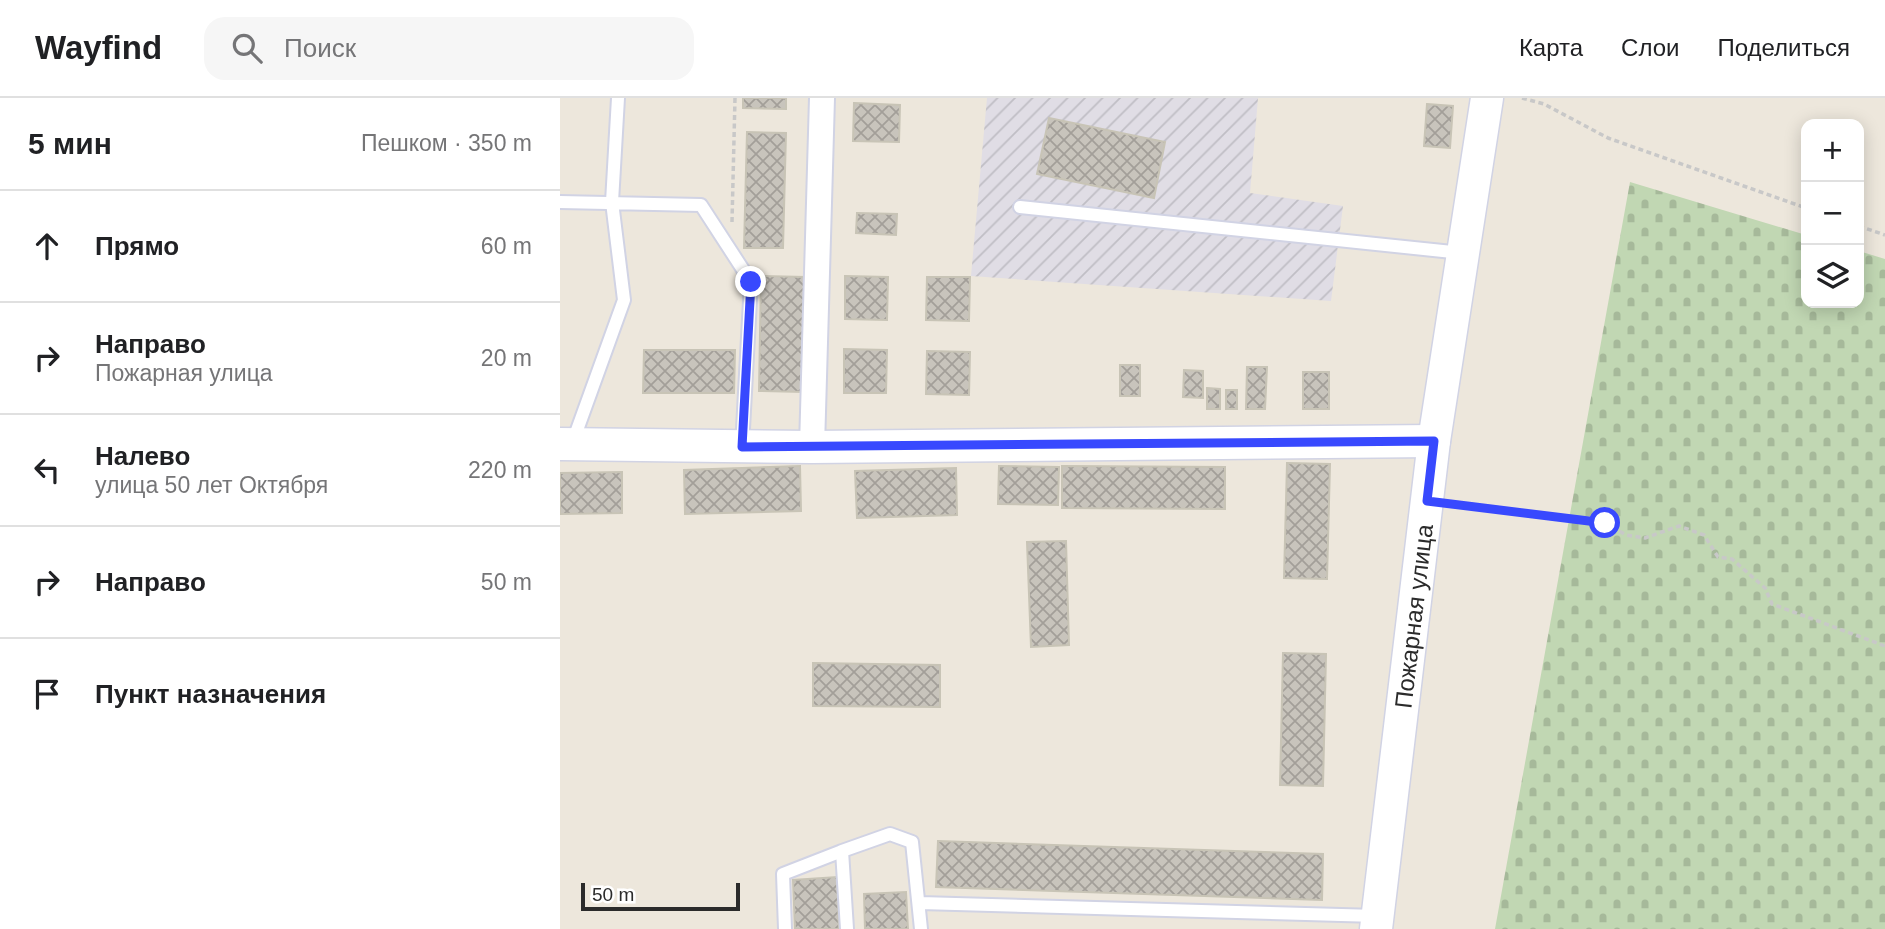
<!DOCTYPE html>
<html lang="ru">
<head>
<meta charset="utf-8">
<style>
	:root { --surface:#fff; --page:#f6f6f6; --text:#202124; --muted:#757577; --line:#e0e0e0 }
	body { margin:0; font-family:Helvetica,sans-serif; background:var(--page); color:var(--text) }
	.controls { position:absolute; right:21px; top:21px; display:grid; overflow:hidden; border-radius:14px; box-shadow:0 4px 18px #0003 }
	.controls button { width:63px; height:63px; display:grid; place-items:center; padding:0; border:0; border-bottom:2px solid var(--line); background:var(--surface); color:var(--text); font:35px sans-serif }
	.scale { position:absolute; left:21px; bottom:18px; width:159px; box-sizing:border-box; padding-left:7px; border:4px solid #2b2b2b; border-top:0; font-size:19px; line-height:24px; white-space:nowrap; color:#2b2b2b; -webkit-text-stroke:5px #fff; paint-order:stroke }
	.stop { position:absolute; width:21px; height:21px; margin:-16px; border:5px solid #3849fe; border-radius:50%; background:#fff }
	.stop.end { background:#3849fe; border-color:#fff; box-shadow:0 2px 7px #0008 }
	.list { margin:0; padding:0; list-style:none }
	h2 { display:flex; justify-content:space-between; align-items:center; height:91px; margin:0; padding:0 28px; font-size:30px }
	h2 small { font-size:23px; font-weight:400; color:var(--muted) }
	.list li { display:grid; grid-template-columns:46px 1fr auto; gap:21px; align-items:center; box-sizing:border-box; height:112px; padding:0 28px; border-top:2px solid var(--line) }
	.list b { display:block; font-size:26px; white-space:nowrap }
	.list p { margin:0; font-size:23px; white-space:nowrap; color:var(--muted) }
	.list em { font-size:23px; font-style:normal; color:var(--muted) }
	.icon { flex:none; width:38px; height:38px; fill:none; stroke:currentColor; stroke-width:2; stroke-linecap:round; stroke-linejoin:round }
	.map { position:relative; flex:none; width:1325px; height:831px; overflow:hidden }
	header { display:flex; align-items:center; gap:42px; box-sizing:border-box; height:98px; padding:0 35px; background:var(--surface); border-bottom:2px solid var(--line) }
	header strong { font-size:33px }
	nav { display:flex; gap:38px; margin-inline-start:auto; font-size:24px }
	.search { width:490px; height:63px; background:var(--page); display:flex; align-items:center; gap:18px; box-sizing:border-box; padding:0 24px; border-radius:21px; color:var(--muted); font-size:26px }
	main { display:flex }
	aside { flex:1; background:var(--surface) }
	.map>svg:first-child { display:block }
</style>
</head>
<body>
<header>
<strong>Wayfind</strong>
<div class="search"><svg class="icon" aria-label="search" viewBox="0 0 24 24"><circle cx="10" cy="10" r="6"/><path d="M15 15l6 6"/></svg>Поиск</div>
<nav><a>Карта</a><a>Слои</a><a>Поделиться</a></nav>
</header>
<main>
<aside>
<h2>5 мин<small>Пешком · 350 m</small></h2>
<ul class="list">
<li><svg class="icon" aria-label="ahead" viewBox="0 0 24 24"><path d="M12 20V5M6 11l6-6 6 6"/></svg><div><b>Прямо</b></div><em>60 m</em></li>
<li><svg class="icon" aria-label="right" viewBox="0 0 24 24"><path d="M7 20v-9h11M14 6l5 5-5 5"/></svg><div><b>Направо</b><p>Пожарная улица</p></div><em>20 m</em></li>
<li><svg class="icon" aria-label="left" viewBox="0 0 24 24"><path d="M17 20v-9H6M10 6l-5 5 5 5"/></svg><div><b>Налево</b><p>улица 50 лет Октября</p></div><em>220 m</em></li>
<li><svg class="icon" aria-label="right" viewBox="0 0 24 24"><path d="M7 20v-9h11M14 6l5 5-5 5"/></svg><div><b>Направо</b></div><em>50 m</em></li>
<li><svg class="icon" aria-label="arrive" viewBox="0 0 24 24"><path d="M6 21V4h12l-3 4 3 4H6"/></svg><div><b>Пункт назначения</b></div></li>
</ul>
</aside>
<div class="map">
<svg width="1325" height="831" viewBox="0 0 1325 831">
	<defs>
		<pattern id="industrial-furrows" width="10" height="10" patternUnits="userSpaceOnUse" patternTransform="scale(1.75)"><rect width="10" height="10" fill="#e0dde5"/><path d="M-1 1l2-2M0 10L10 0M9 11l2-2" fill="none" stroke="#c0bec5"/></pattern>
		<pattern id="cemetery-stones" width="16" height="16" patternUnits="userSpaceOnUse" patternTransform="scale(1.75)"><rect width="16" height="16" fill="#c1d7b3"/><path d="M2 7V4a2 2 0 0 1 4 0v3zM10 15v-3a2 2 0 0 1 4 0v3z" fill="#a6b99a"/></pattern>
		<pattern id="building-cross-hatch" width="8" height="8" patternUnits="userSpaceOnUse" patternTransform="scale(1.75)"><rect width="8" height="8" fill="#c8c4bc"/><path d="M0 0l8 8M0 8l8-8" fill="none" stroke="#a39f99"/></pattern>
	</defs>
	<rect width="100%" height="100%" fill="#ede7dc"/>
	<path fill="url(#industrial-furrows)" d="M427 0H698L690 95 783 108 771 203 411 178Z"/>
	<path fill="url(#cemetery-stones)" d="M1070 84 1246 137V205H1299V153L1325 161V831H935Z"/>
	<path fill="url(#building-cross-hatch)" stroke="#c8c4b6" stroke-width="2" d="M183 0H226V11L183 10Z
		M294 5 340 7 339 44 293 43Z
		M867 6 893 8 890 50 864 48Z
		M489 20 605 44 594 100 477 76Z
		M187 34 226 35 223 150H184Z
		M297 115 337 116 336 137 296 135Z
		M201 178 245 179 243 294 199 293Z
		M285 178 328 179 327 222 285 221Z
		M367 179H410L409 223 366 222Z
		M284 251 327 252 326 295H284Z
		M84 252H175L174 295H83Z
		M367 253 410 254 409 297 366 296Z
		M560 267H580V298H560Z
		M687 269H707L705 311H686Z
		M624 272 643 273V300L623 299Z
		M743 274H769V311H743Z
		M647 290 660 291V311H647Z
		M666 292H677V311H666Z
		M727 365 770 366 767 481 724 480Z
		M240 368 241 413 125 416 124 372Z
		M439 368 499 369 498 407 438 406Z
		M502 368 665 369V411L502 410Z
		M396 370 397 417 297 420 295 373Z
		M62 374V415L0 416V375Z
		M506 443 509 547 471 549 467 444Z
		M723 555 766 556 763 688 720 687Z
		M253 565 380 567V609L253 608Z
		M378 743 763 756 762 802 376 789Z
		M277 779 279 831H235L233 782Z
		M346 794 348 831H305L304 796Z"/>
	<g fill="none" stroke-linecap="round" stroke-linejoin="round">
		<defs>
			<path id="service" d="M0 104 141 107 191 184 182 349
				M460 109 902 155
				M12 346 64 202 52 104 58 0
				M360 805 817 818
				M225 831 223 776 282 753
				M287 831 282 753 330 736 352 744 361 831"/>
			<path id="minor" d="M252 349 262 0"/>
			<g id="tertiary">
				<path d="M0 346 252 349 874 343"/>
				<path id="s1" d="M816 831 874 343 927 0"/>
			</g>
		</defs>
		<use href="#service" stroke="#d1d3e4" stroke-width="16"/>
		<use href="#minor" stroke="#d1d3e4" stroke-width="28"/>
		<use href="#tertiary" stroke="#d1d3e4" stroke-width="35"/>
		<path stroke="#c8c8c8" stroke-width="3.5" stroke-dasharray="5 3.5" stroke-linecap="butt" d="M962 0 984 6 1048 40 1246 110
			M172 124 175 0
			M1299 128 1325 137
			M893 406 1045 425 1066 437 1085 440 1119 428 1144 437 1158 459 1172 461 1205 490 1212 506 1325 548"/>
		<use href="#service" stroke="#fff" stroke-width="12"/>
		<use href="#minor" stroke="#fff" stroke-width="24"/>
		<use href="#tertiary" stroke="#fff" stroke-width="32"/>
	</g>
	<g fill="none" stroke-linecap="round" stroke-linejoin="round">
		<path stroke="#3849fe" stroke-width="9" d="M191 184 182 349 874 343 867 403 1045 425"/>
	</g>
	<g text-anchor="middle" dominant-baseline="central" stroke-width="7" stroke-linejoin="round" paint-order="stroke">
		<g font-size="24" fill="#2b2b2b" stroke="#fff">
			<text stroke="none"><textPath href="#s1" startOffset="315">Пожарная улица</textPath></text>
		</g>
	</g>
</svg>
<div class="controls">
<button>+</button>
<button>−</button>
<button><svg class="icon" aria-label="layers" viewBox="0 0 24 24"><path d="M12 4l9 5-9 5-9-5zM3 14l9 5 9-5"/></svg></button>
</div>
<div class="scale">50 m</div>
<div class="stop" style="left:1045px;top:425px"></div>
<div class="stop end" style="left:191px;top:184px"></div>
</div>
</main>
</body>
</html>
